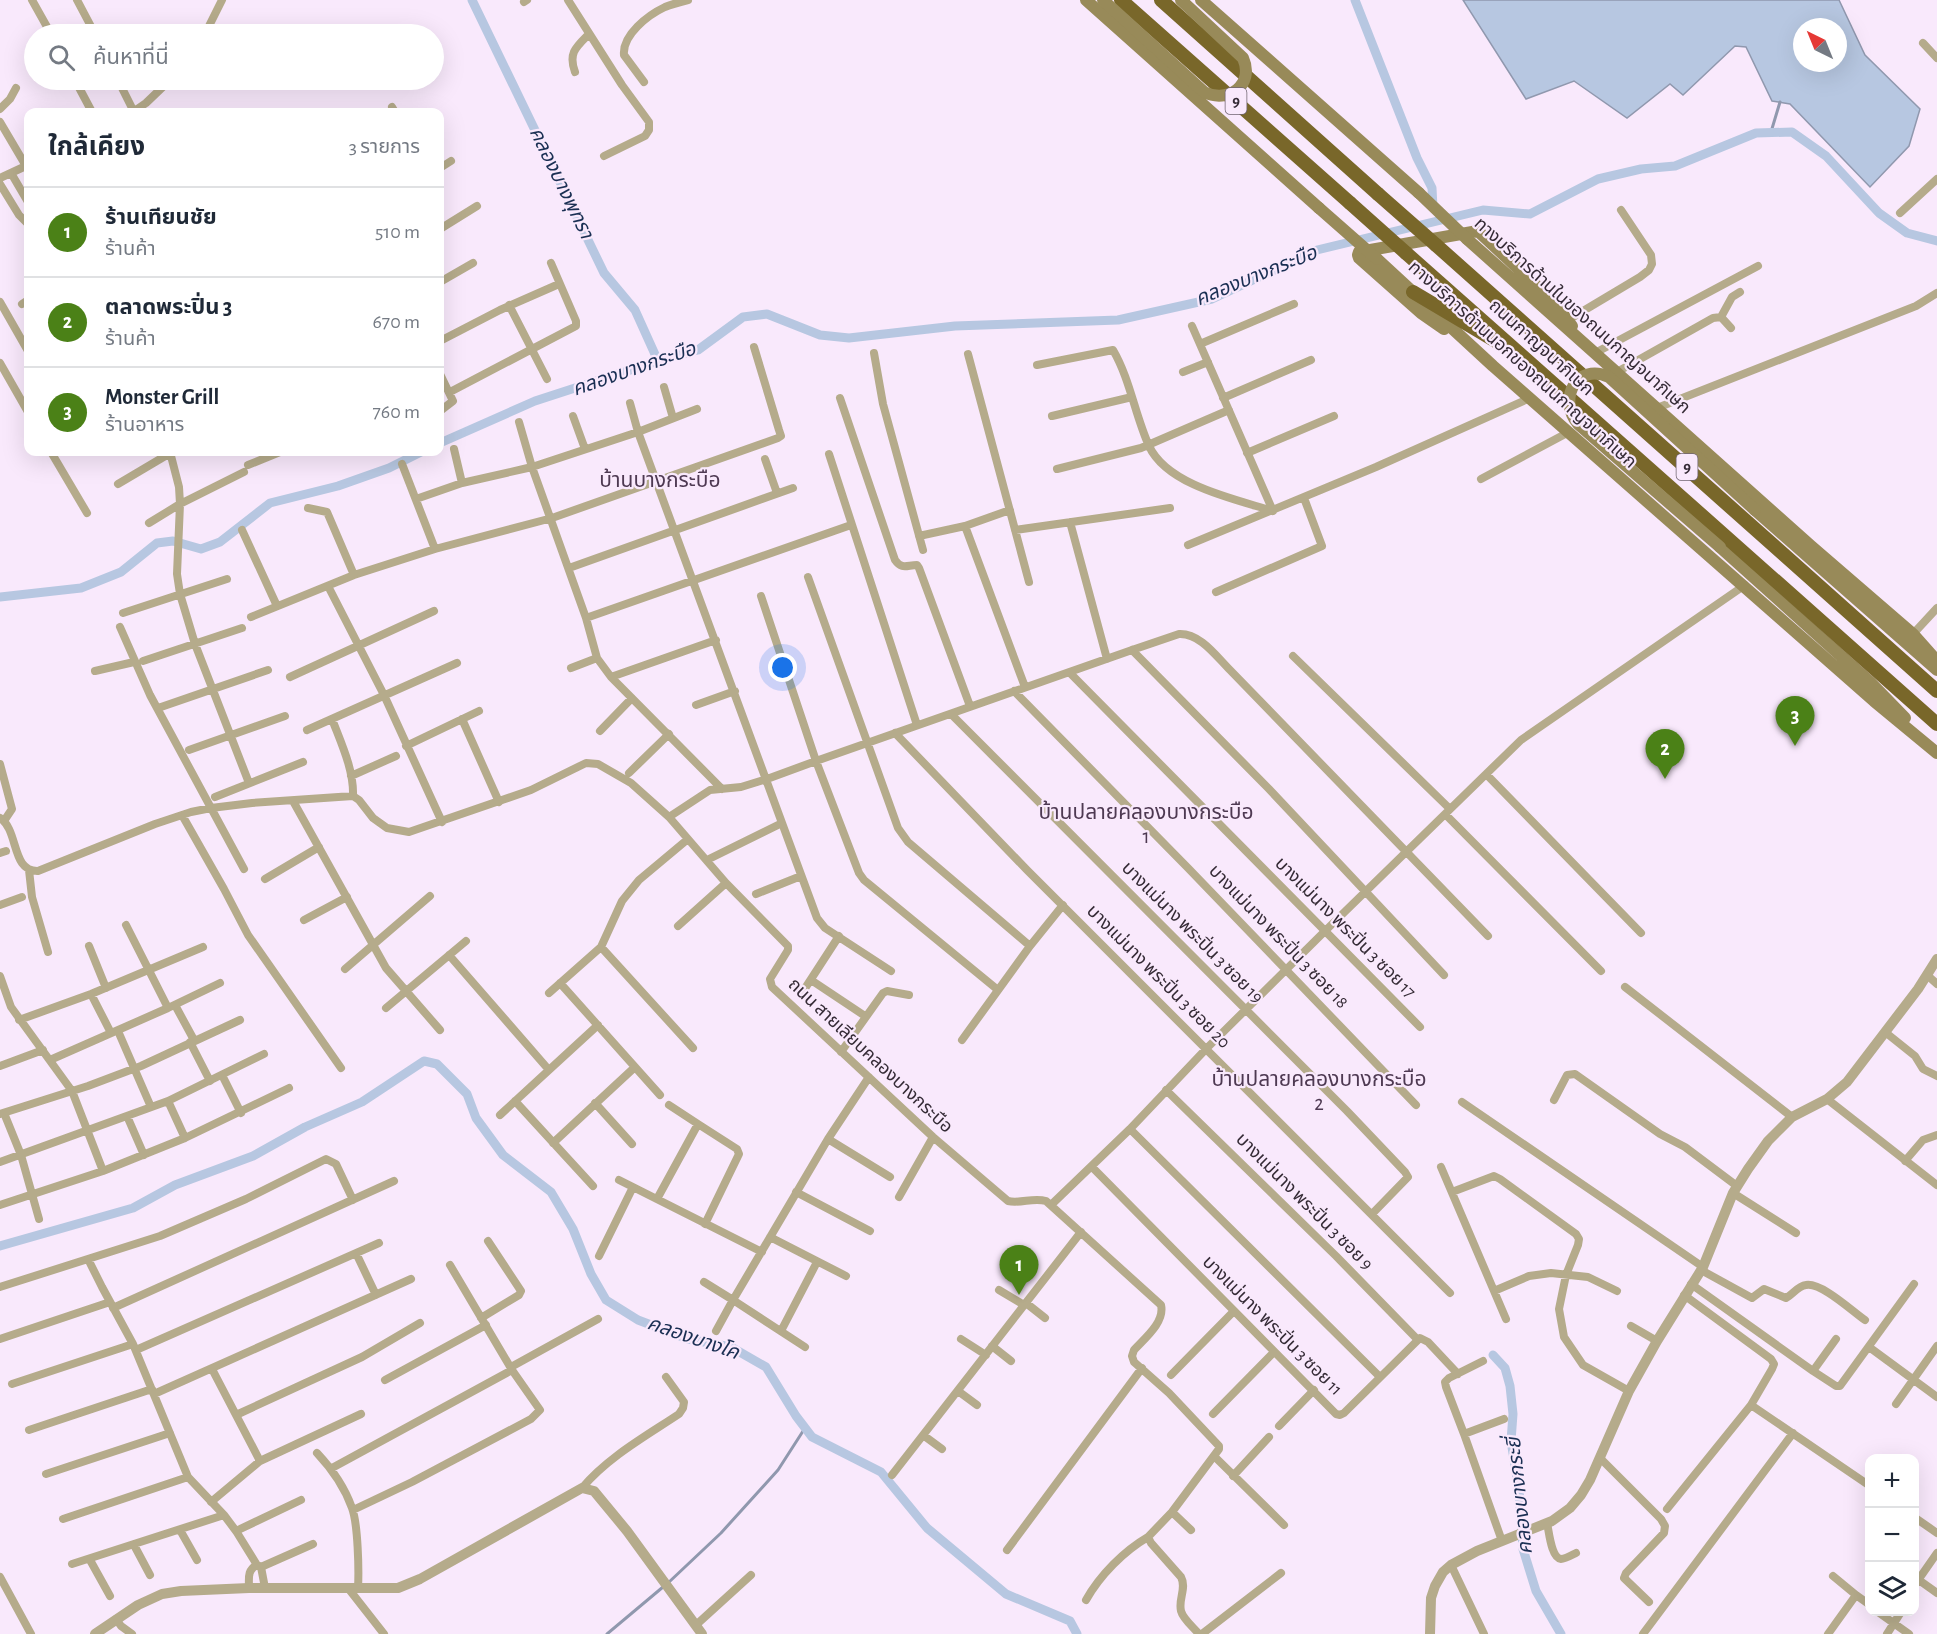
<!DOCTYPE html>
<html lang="th">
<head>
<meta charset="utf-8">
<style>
	:root { --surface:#fff; --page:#f6f6f7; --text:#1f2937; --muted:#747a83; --line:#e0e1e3; --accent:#4b8117 }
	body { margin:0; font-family:"Alegreya Sans","Noto Sans Thai",sans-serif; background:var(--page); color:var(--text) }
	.controls { position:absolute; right:18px; bottom:18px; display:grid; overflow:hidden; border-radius:12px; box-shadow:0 6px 24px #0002 }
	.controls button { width:54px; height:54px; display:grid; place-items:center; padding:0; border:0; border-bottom:2px solid var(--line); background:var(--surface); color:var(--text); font:30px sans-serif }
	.compass { position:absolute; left:1793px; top:18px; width:54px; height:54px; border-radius:50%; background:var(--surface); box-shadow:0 6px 24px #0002; rotate:317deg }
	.you { position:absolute; left:783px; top:668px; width:21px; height:21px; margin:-15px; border:4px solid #fff; border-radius:50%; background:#1a73e8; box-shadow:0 0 0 9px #1a73e833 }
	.badge { display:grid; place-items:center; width:39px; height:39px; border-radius:50%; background:var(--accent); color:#fff; font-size:20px; font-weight:700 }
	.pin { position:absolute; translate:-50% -50px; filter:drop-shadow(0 2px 3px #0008) }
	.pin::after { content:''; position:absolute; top:32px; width:21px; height:18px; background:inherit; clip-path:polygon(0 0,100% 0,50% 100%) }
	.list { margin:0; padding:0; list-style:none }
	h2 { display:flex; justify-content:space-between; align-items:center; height:78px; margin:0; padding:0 24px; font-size:26px }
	h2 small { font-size:20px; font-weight:400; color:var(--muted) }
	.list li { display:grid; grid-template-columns:39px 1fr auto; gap:18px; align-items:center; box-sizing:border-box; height:90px; padding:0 24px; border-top:2px solid var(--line) }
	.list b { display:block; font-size:22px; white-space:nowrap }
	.list p { margin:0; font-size:20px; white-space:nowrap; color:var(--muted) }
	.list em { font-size:20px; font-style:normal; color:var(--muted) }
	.icon { flex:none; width:33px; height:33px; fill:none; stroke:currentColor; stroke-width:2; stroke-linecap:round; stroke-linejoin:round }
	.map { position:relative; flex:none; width:1937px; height:1634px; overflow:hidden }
	.search { position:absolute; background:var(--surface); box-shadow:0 6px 24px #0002; left:24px; top:24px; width:420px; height:66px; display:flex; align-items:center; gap:15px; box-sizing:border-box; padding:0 21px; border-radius:33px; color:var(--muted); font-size:22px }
	.panel { position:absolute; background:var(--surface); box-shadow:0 6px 24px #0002; left:24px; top:108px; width:420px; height:348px; border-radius:12px }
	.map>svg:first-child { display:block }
</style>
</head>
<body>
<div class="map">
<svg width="1937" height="1634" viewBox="0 0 1937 1634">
	<rect width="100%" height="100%" fill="#f9e9fc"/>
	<path fill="#b7c7e1" stroke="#9098ae" stroke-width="1.5" fill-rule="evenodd" d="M1463 0H1839L1865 55 1920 109 1909 146 1870 187 1790 104 1772 101 1746 47 1735 46 1683 95 1670 84 1627 118 1574 81 1526 99ZM1802 27H1838V63H1802Z"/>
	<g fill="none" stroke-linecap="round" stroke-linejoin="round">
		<path stroke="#9098ae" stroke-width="3" d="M1771 132 1780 102
			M668 1583 721 1533 778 1470 805 1428
			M607 1634 663 1587"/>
		<path stroke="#b7c7e1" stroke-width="9" d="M472 0 604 273 635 310 658 361
			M1355 0 1417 158 1432 188 1433 208
			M440 443 535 401 658 361 698 350 743 317 767 314 820 335 849 338 955 326 1118 320 1212 299 1317 250 1483 210 1530 214 1598 179 1641 169 1675 166 1756 133 1792 132 1826 156 1879 213 1907 233 1937 241
			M0 597 81 588 121 572 157 543 173 541 201 549 220 542 270 503 338 486 389 468 421 452
			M0 1246 133 1208 175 1185 253 1156 305 1127 362 1102 424 1061 437 1064 467 1094 476 1118 503 1155 551 1192 573 1229 591 1274 606 1300 638 1320 688 1339 731 1347 766 1367 796 1416 812 1437 881 1472 927 1528 1006 1594 1070 1621 1077 1634
			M1493 1355 1505 1368 1510 1386 1513 1414 1511 1441 1519 1490 1523 1549 1536 1591 1561 1634"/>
		<path stroke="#b5ab8b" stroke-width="8" d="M32 0 51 34
			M77 0 95 34
			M568 0 622 85 649 122V130L645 136 604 156
			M524 2 527 0
			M205 34 222 0
			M1923 43 1937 58
			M575 72C568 53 576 47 589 34
			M75 80 92 112
			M118 80 134 112
			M644 82 624 55C622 35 648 15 665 7 672 4 680 2 688 0
			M392 107 395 112
			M0 109 10 99 16 88
			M133 112 146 103 170 80
			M0 122 26 166
			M440 168 451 161
			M11 173 28 202
			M0 178 28 165
			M0 184 19 215 28 224
			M1900 213 1937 179
			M440 229 477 206
			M440 282 473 263
			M0 302 28 351
			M22 304 28 300
			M509 305 547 379
			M1721 317 1732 297 1740 292
			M1568 320 1640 277 1649 270 1652 264 1651 255 1621 210
			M1192 326 1273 511
			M440 341 500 310 559 284
			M1200 344 1294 304
			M874 353 883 404 923 550
			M1595 353 1758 266
			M968 354 1029 582
			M0 363 28 412
			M1037 365 1113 350C1130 379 1135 415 1149 446 1167 485 1234 499 1273 511
			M1183 372 1208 362
			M1617 372 1713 318 1721 317 1731 328
			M440 374 453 401 440 411
			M664 387 673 418
			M450 392 576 326V321L551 263
			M840 398 895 560C902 570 907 565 917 565L919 568 970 706
			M1223 398 1311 360
			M630 403 638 432 817 918 825 928 891 971
			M1657 408 1916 306 1937 293
			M573 416 585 449
			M1052 416 1132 397
			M519 422 532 467 586 618 597 658 611 677 722 789
			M454 449 462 483
			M51 452 87 513
			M170 452 179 487 180 504 177 574 180 594 195 644 249 783
			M1247 453 1334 416
			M829 454 917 725
			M765 459 777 493
			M402 464 435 549
			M248 465 280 452
			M1057 469 1141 448 1229 410
			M1481 479 1569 432
			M118 484 172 452
			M416 499 462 483 532 467 638 432 697 409
			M308 508 327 512 354 575
			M1070 522 1107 659
			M149 523 180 504 244 472
			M965 526 1025 687
			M242 530 277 606
			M1015 530 1170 508
			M919 536 965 526 1010 510
			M1188 545 1376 467 1530 398
			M569 568 793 488
			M808 577 898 828 908 842 1030 946
			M328 586 384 695 442 822
			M1216 592 1322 546 1304 498
			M761 596 816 761 859 873 864 880 998 990
			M123 613 227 579
			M251 617 354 575 435 549 552 518 778 438 781 436 779 430 754 347
			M586 618 851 525
			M120 627 150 695 244 869
			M1913 634 1937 608
			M1132 650 1269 789 1444 975
			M1293 656 1450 809
			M143 661 242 628
			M571 668 597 658
			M95 671 134 662
			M1070 673 1420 1027
			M290 677 434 611
			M611 677 716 640
			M1014 691 1188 868 1416 1105
			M696 705 735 691
			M161 707 268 670
			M951 714 1347 1111 1405 1172 1408 1177 1372 1214
			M332 719C341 743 354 770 353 796
			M462 719 499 802
			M307 730 457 663
			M600 731 632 698
			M895 733 1027 870 1450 1293
			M406 746 479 711
			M189 750 285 716
			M0 764 12 809 4 821
			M629 773 669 734
			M1486 774 1641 933
			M351 776 396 756
			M215 797 303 762
			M293 801 386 968 440 1030
			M1445 814 1601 971
			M182 815 224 889 248 935 341 1068
			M669 817 710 790 741 787 767 779 816 761 1132 650 1179 634C1200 633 1216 656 1230 670L1488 936
			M0 818C19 830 11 872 38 871L155 824 191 812 211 808 252 803 353 796 359 800 373 818 387 828 409 832 531 790 586 763 598 764 631 783 669 817 726 883 788 946V950L770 979 772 987 933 1137 1008 1201C1021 1204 1033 1197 1046 1201L1161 1305C1165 1322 1145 1338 1134 1350L1132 1356 1134 1362 1169 1393 1219 1446V1449L1172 1512 1148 1537 1151 1543 1181 1577C1187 1588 1178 1599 1181 1611 1183 1619 1193 1627 1199 1634
			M0 853 6 851
			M709 859 782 823
			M29 870 32 897 48 952
			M265 879 319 847
			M756 894 801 876
			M0 905 22 897
			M304 920 347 897
			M126 925 168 1008
			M678 926 726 883
			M89 946 106 988
			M601 947 693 1048
			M449 955 549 1070
			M345 969 430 896
			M1927 975 1937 984
			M0 976 11 1007 72 1091 103 1171
			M811 980 862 1014
			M560 983 660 1095
			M1625 987 1792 1117
			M549 993 601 947 622 901 639 880 688 839
			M802 993 839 936
			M91 994 111 1033
			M175 1005 194 1040
			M386 1008 466 941
			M19 1020 91 994 203 947
			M118 1031 151 1107
			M1885 1032 1915 1056 1923 1069 1937 1076
			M962 1040 1030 946 1063 905
			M190 1042 210 1081
			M841 1052 883 993 887 991 909 995
			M50 1060 168 1008 220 983
			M0 1066 43 1050
			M222 1075 241 1113
			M1166 1090 1336 1256 1417 1339
			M1827 1099 1937 1185
			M1554 1100 1567 1075 1575 1074 1660 1134 1685 1147 1737 1186
			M168 1101 185 1138
			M515 1101 593 1186
			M1462 1102 1703 1267
			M595 1103 632 1144
			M669 1105 698 1124
			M4 1113 21 1155 39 1219
			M0 1114 88 1086 141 1066 240 1020
			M500 1115 598 1025
			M127 1116 144 1155
			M1130 1129 1380 1377
			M828 1139 890 1177
			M553 1143 635 1067
			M1905 1161 1923 1140 1937 1135
			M0 1162 168 1101 264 1054
			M1092 1167 1336 1414 1340 1415 1344 1413 1420 1338 1428 1342 1458 1374
			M1441 1167 1506 1319
			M619 1180 762 1252
			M796 1192 870 1231
			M1452 1192 1494 1176 1500 1179 1576 1234 1579 1239 1578 1245 1566 1275 1559 1309 1564 1337 1583 1365 1629 1391
			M1733 1193 1796 1233
			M899 1197 933 1137
			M657 1199 698 1124 737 1149 739 1154 705 1224
			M0 1205 103 1171 185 1138 289 1088
			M1051 1205 1130 1129 1206 1049 1324 932 1521 740 1745 585
			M770 1237 846 1276
			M356 1253 376 1295
			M599 1256 633 1187
			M88 1259 102 1287 133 1344 188 1477 224 1515 236 1531 257 1565
			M1701 1270 1752 1298 1764 1289 1786 1298C1793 1294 1798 1286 1806 1285 1821 1282 1852 1311 1865 1320
			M704 1282 733 1300 716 1331
			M1691 1284 1813 1371 1836 1386H1840L1914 1284
			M0 1287 160 1236 246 1199 326 1159 336 1164 353 1200
			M999 1290 1024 1305
			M1494 1291 1529 1276 1551 1273 1588 1277 1617 1291
			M1684 1295 1771 1359 1774 1364 1772 1369 1751 1405 1870 1486
			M1026 1303 1045 1318
			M113 1308 394 1181
			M481 1318 519 1295 521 1291 488 1241
			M1631 1326 1657 1341
			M781 1331 817 1262
			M0 1339 110 1302
			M961 1339 986 1355
			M992 1346 1011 1361
			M805 1347 733 1300 828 1139 869 1077
			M1869 1347 1937 1397
			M136 1350 379 1243
			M1483 1361 1449 1378 1445 1382 1446 1387 1464 1434 1502 1541
			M511 1367 598 1319
			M212 1369 260 1461
			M1813 1371 1836 1339
			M1171 1375 1233 1312
			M385 1380 486 1325
			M12 1384 133 1344
			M958 1391 977 1405
			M154 1394 411 1279
			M1896 1404 1937 1346
			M1213 1414 1274 1352
			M236 1415 362 1357 420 1323
			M1279 1426 1314 1390
			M29 1430 152 1389
			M1464 1434 1504 1419
			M923 1435 942 1449
			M317 1453C332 1469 345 1488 352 1508 358 1524 359 1570 358 1588
			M1215 1457 1284 1525
			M1600 1458 1661 1519 1665 1526 1664 1533 1626 1573 1624 1578 1649 1602
			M332 1468 512 1370
			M46 1474 170 1433
			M892 1475 1081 1232
			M1233 1476 1269 1437
			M582 1488C608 1457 646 1436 679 1414L683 1408 684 1402 666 1377
			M211 1502 260 1461 361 1414
			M1667 1509 1751 1405
			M353 1510 412 1482 531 1419 540 1410 512 1370 450 1265
			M1172 1512 1191 1530
			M1914 1517 1937 1533
			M63 1519 188 1477
			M1547 1523C1549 1531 1551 1558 1561 1559 1565 1559 1572 1555 1576 1553
			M180 1530 197 1560
			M236 1531 301 1500
			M134 1545 150 1575
			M1007 1550 1142 1368
			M90 1560 110 1596
			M72 1564 224 1515
			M1451 1565 1484 1634
			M261 1567 313 1544
			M1833 1576 1856 1595
			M0 1577 31 1634
			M1916 1578 1937 1593
			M1914 1586 1937 1553
			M249 1588C249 1578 247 1570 257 1565L261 1567 265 1588
			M348 1588 384 1634
			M1086 1600C1100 1575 1124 1551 1148 1537
			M1878 1612 1909 1634
			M116 1619 121 1626 132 1634
			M696 1625 751 1575
			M1202 1634 1281 1573
			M1643 1634 1793 1433
			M1828 1634 1856 1595 1870 1605
			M1887 1634 1901 1612"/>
		<path stroke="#b5ab8b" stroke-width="10" d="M95 1634 138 1605 162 1594 181 1591 249 1588H398L420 1579 582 1488 594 1491 627 1531 702 1634
			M1430 1634 1431 1598 1435 1586 1443 1572 1451 1565 1477 1551 1552 1521 1570 1508 1581 1495 1590 1480 1629 1391 1657 1341 1703 1267 1733 1193 1748 1169 1768 1141 1792 1117 1827 1099 1847 1082 1918 989 1937 959"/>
		<path stroke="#988a59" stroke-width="12" d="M1086 0 1319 208
			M1201 0 1419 193
			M1467 239 1811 546 1913 634 1937 661
			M1377 259 1493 366 1874 701 1937 753
			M1444 329 1421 313 1359 258 1358 255 1359 252 1478 231 1554 302 1572 326
			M1755 510 1937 670
			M1720 547 1870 682 1905 718"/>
		<path stroke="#79672a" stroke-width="14" d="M1121 0 1350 203
			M1161 0 1378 194
			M1436 245 1937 691
			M1406 253 1937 724
			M1413 292 1499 343"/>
		<path stroke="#988a59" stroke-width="12" d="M1103 0 1204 92C1228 104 1255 85 1243 58L1181 0
			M1419 193 1467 239
			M1319 208 1377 259
			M1720 547 1578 424C1557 399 1577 362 1609 377L1755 510"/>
		<path stroke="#79672a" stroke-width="14" d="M1378 194 1436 245
			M1350 203 1406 253"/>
	</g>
	<g text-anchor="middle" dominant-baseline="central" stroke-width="4.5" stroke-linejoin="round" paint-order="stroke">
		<g fill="#f9e9fc" stroke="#706471" stroke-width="1.5">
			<rect x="1225.5" y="88" width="21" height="26" rx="4.5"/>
			<rect x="1676.5" y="454" width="21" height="26" rx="4.5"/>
		</g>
		<g font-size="16" font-weight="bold" fill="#352b36">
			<text x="1236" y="101">9</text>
			<text x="1687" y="467">9</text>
		</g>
		<g font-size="18" fill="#352b36" stroke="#f9e9fc">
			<text transform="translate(1582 316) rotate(42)">ทางบริการด้านในของถนนกาญจนาภิเษก</text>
			<text transform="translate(1541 348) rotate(42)">ถนนกาญจนาภิเษก</text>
			<text transform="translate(1522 365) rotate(42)">ทางบริการด้านนอกของถนนกาญจนาภิเษก</text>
			<text transform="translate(1345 928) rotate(45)">บางแม่นาง พระปิ่น 3 ซอย 17</text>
			<text transform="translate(1192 933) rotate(45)">บางแม่นาง พระปิ่น 3 ซอย 19</text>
			<text transform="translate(1278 937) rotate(46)">บางแม่นาง พระปิ่น 3 ซอย 18</text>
			<text transform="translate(1158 977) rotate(45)">บางแม่นาง พระปิ่น 3 ซอย 20</text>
			<text transform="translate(870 1056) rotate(43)">ถนน สายเลียบคลองบางกระบือ</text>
			<text transform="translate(1304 1202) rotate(45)">บางแม่นาง พระปิ่น 3 ซอย 9</text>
			<text transform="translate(1272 1326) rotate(45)">บางแม่นาง พระปิ่น 3 ซอย 11</text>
		</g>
		<g font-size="20" font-style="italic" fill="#1a2f53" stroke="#f9e9fc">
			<text transform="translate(561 183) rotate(64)">คลองบางพุทรา</text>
			<text transform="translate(1256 276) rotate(-22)">คลองบางกระบือ</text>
			<text transform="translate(634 369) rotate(-19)">คลองบางกระบือ</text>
			<text transform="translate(693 1338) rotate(19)">คลองบางโค</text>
			<text transform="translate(1520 1496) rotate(-96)">คลองบางกระยี่</text>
		</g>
		<g font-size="21" fill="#4e3952" stroke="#f9e9fc">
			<text x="660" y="480">บ้านบางกระบือ</text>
			<text x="1146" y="812">บ้านปลายคลองบางกระบือ<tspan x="1146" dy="24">1</tspan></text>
			<text x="1319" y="1079">บ้านปลายคลองบางกระบือ<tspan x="1319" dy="24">2</tspan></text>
		</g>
	</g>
</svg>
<div class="controls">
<button>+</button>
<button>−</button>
<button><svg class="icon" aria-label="layers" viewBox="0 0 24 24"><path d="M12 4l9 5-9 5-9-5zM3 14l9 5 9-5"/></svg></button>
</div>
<svg class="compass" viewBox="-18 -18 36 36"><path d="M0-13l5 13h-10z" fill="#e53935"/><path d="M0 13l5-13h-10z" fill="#747a83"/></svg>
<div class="you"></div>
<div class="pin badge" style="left:1019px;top:1295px">1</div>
<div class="pin badge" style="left:1665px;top:779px">2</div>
<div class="pin badge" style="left:1795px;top:746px">3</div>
<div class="search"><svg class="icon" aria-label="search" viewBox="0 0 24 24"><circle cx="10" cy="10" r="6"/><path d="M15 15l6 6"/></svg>ค้นหาที่นี่</div>
<section class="panel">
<h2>ใกล้เคียง<small>3 รายการ</small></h2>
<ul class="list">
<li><span class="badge">1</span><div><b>ร้านเทียนชัย</b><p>ร้านค้า</p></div><em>510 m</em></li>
<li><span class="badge">2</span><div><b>ตลาดพระปิ่น 3</b><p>ร้านค้า</p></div><em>670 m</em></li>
<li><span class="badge">3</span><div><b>Monster Grill</b><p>ร้านอาหาร</p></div><em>760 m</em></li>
</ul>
</section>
</div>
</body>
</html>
